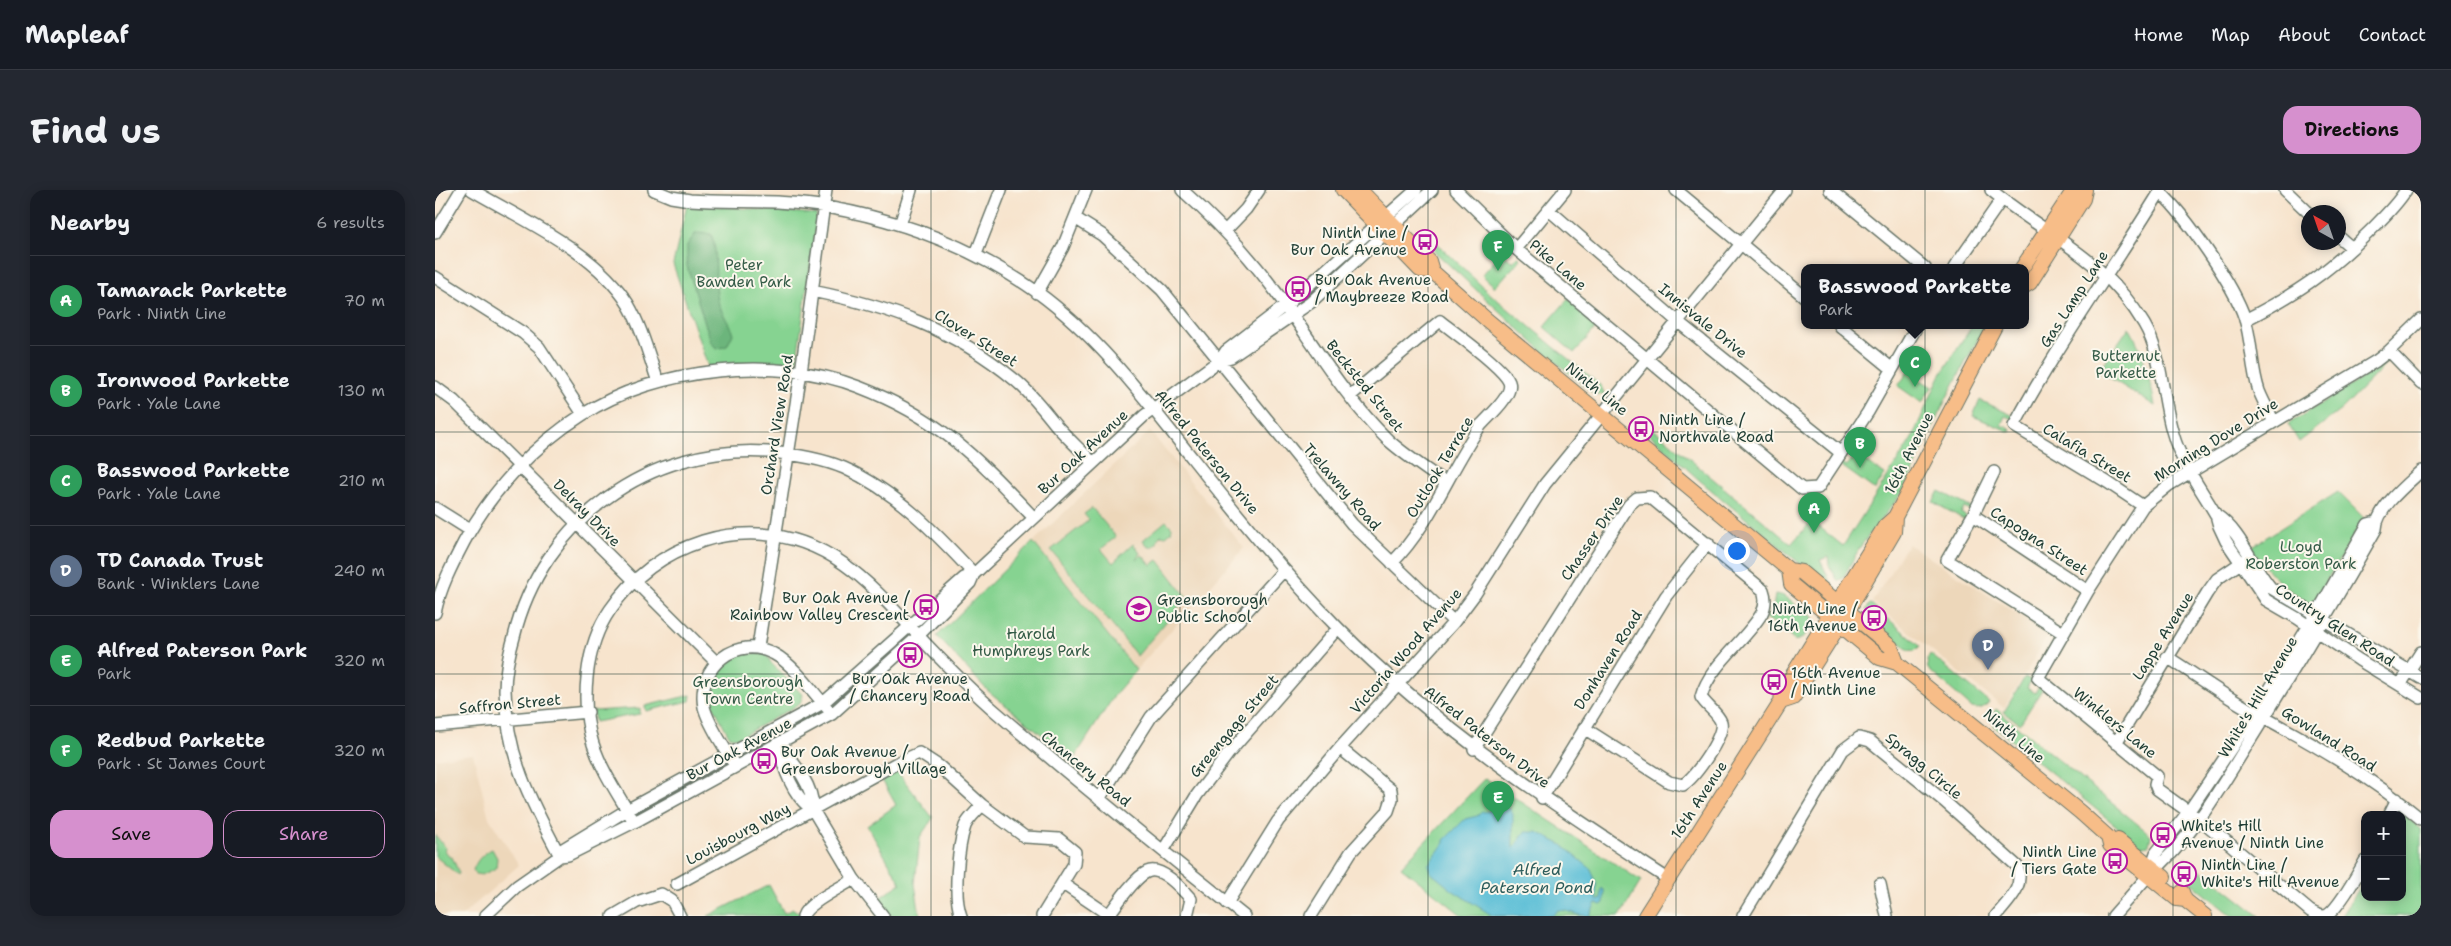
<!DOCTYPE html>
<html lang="en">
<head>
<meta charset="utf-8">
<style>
	:root { --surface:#171b24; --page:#242831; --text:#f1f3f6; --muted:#9ea1a6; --line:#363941; --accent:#d690ce }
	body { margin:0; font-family:"Shantell Sans",sans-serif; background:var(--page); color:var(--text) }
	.controls { position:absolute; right:15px; bottom:15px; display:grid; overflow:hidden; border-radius:10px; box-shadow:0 2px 12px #0003 }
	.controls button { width:45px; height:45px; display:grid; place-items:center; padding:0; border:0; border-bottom:1px solid var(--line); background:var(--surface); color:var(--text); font:25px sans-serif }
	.compass { position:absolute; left:1866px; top:15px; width:45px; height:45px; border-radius:50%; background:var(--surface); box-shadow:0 2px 12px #0003; rotate:320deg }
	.you { position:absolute; left:1301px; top:360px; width:18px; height:18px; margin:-12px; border:4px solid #fff; border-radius:50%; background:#1a73e8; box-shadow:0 0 0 8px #1a73e833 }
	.badge { display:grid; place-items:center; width:32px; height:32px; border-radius:50%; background:var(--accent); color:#fff; font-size:16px; font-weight:700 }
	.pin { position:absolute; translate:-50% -41px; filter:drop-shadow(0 1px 2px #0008) }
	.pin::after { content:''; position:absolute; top:26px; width:18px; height:15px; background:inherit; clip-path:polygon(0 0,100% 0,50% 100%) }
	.popup { position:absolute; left:1366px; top:74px; width:228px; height:65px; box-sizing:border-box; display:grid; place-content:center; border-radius:10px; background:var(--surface); filter:drop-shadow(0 1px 4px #0005); font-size:16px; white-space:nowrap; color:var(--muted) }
	.popup b { font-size:19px; color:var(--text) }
	.popup::after { content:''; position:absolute; left:50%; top:100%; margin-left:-10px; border:10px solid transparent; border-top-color:var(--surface) }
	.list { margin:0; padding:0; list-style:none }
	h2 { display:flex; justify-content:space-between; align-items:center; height:65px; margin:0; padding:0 20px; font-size:21px }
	h2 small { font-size:16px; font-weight:400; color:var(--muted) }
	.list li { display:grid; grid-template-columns:32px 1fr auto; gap:15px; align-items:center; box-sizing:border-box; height:90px; padding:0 20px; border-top:1px solid var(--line) }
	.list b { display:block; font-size:19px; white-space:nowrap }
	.list p { margin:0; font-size:16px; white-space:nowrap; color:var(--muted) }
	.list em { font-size:16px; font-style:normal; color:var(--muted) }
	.actions { display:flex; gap:10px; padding:15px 20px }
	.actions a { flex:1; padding:11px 0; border:1px solid var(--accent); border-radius:15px; text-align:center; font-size:18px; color:var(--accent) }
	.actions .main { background:var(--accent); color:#111 }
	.map { position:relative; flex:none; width:1986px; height:726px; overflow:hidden; border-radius:15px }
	header { display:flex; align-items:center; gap:30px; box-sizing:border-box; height:70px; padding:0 25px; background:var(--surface); border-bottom:1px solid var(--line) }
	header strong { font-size:24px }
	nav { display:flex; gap:28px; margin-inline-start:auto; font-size:18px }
	.intro { display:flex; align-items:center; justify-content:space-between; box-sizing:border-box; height:120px; padding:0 30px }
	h1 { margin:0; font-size:35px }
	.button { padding:12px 22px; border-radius:15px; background:var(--accent); color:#111; font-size:18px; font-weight:700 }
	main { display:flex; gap:30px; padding:0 30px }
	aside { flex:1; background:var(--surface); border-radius:15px; box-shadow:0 2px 12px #0003 }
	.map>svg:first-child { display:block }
</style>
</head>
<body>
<header>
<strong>Mapleaf</strong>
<nav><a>Home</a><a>Map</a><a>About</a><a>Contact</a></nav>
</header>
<div class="intro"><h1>Find us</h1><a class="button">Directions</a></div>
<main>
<aside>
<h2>Nearby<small>6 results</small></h2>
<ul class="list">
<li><span class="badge" style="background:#2e9e5b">A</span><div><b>Tamarack Parkette</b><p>Park · Ninth Line</p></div><em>70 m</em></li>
<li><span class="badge" style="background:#2e9e5b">B</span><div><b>Ironwood Parkette</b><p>Park · Yale Lane</p></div><em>130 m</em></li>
<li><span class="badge" style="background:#2e9e5b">C</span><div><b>Basswood Parkette</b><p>Park · Yale Lane</p></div><em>210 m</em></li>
<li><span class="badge" style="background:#5c6f8a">D</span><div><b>TD Canada Trust</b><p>Bank · Winklers Lane</p></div><em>240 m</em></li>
<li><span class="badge" style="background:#2e9e5b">E</span><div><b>Alfred Paterson Park</b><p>Park</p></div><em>320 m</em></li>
<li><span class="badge" style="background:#2e9e5b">F</span><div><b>Redbud Parkette</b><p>Park · St James Court</p></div><em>320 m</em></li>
</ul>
<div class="actions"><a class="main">Save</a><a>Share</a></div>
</aside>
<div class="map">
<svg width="1986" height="726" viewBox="0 0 1986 726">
	<rect width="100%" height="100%" fill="#fbf7ec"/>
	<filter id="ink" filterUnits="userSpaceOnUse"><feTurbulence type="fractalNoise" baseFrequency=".02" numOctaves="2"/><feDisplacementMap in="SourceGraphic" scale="10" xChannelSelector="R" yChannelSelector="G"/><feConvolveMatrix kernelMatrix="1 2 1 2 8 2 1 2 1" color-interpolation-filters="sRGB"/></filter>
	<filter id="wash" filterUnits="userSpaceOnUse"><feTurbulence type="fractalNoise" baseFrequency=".0096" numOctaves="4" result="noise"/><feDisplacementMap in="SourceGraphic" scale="20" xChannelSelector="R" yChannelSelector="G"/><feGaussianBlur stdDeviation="1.12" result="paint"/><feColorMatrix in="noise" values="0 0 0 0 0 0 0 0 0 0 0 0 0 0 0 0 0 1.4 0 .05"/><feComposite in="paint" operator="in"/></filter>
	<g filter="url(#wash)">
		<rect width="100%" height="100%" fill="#f7e4cd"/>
		<path fill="#edd7ba" d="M715 241 809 358 701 480 598 352Z
			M1473 354 1614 444 1569 518 1437 412Z
			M38 564 54 628 84 675 27 726H0V569Z"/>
		<path fill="#86d391" stroke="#528862" d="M252 14 381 24 382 29 361 175 307 174 273 177 238 74Z
			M1001 52 1053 102 1166 196 1170 205 1159 204 1103 157 999 61Z
			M1072 57 1075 59 1070 66 1078 72 1083 66 1086 69 1060 97 1047 85Z
			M1133 109 1168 139 1165 142 1161 138 1139 163 1109 137Z
			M1537 136H1550L1511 209 1468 302 1425 357 1408 388 1403 391 1394 375 1393 367 1385 370 1396 393 1386 391 1263 289 1212 242 1215 238 1206 232 1208 230 1356 354 1377 331 1408 356 1476 250 1505 186Z
			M1694 137C1708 161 1715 188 1720 216L1664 181Z
			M1953 172 1907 219 1864 252 1853 234Z
			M1473 182 1497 197 1487 213 1463 196Z
			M1545 210 1581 227 1580 230 1570 226 1566 235 1576 239 1575 242 1538 226Z
			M1413 260 1450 284 1440 300 1404 274 1405 272 1412 276 1418 268 1412 263Z
			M1504 301 1539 319 1538 322 1529 317 1526 323 1534 328 1532 331 1498 312Z
			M1903 302 1929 328 1877 415C1848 396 1835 387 1816 357Z
			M657 318 681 347 666 359 678 373 698 354 705 363 701 369 707 365 716 375 723 370 752 407 702 466 616 360 654 330 649 324Z
			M731 331 737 337 736 342 731 346 726 345 723 348 722 353 717 357H713L708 350Z
			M598 352 701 480 681 503 638 570 552 500 502 446Z
			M1340 404C1357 405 1361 420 1376 425L1379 430 1368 448 1360 451 1350 440 1331 428 1338 419Z
			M1435 414H1436L1485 456 1480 461 1473 460 1446 436 1448 432 1431 420Z
			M331 463 336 473 368 505 365 514 303 548 294 546 279 517 276 518C262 497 286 477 299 464Z
			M1495 464 1554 512C1549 518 1545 520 1537 518L1493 479 1492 470Z
			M1590 487 1596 490 1592 498 1600 503 1604 497 1608 498 1585 534 1569 522Z
			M256 505 255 511 211 521 210 516Z
			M205 518V524L160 532 158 521Z
			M1561 519 1716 645 1714 655 1706 656 1560 537 1556 527Z
			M461 580 498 628 485 647 480 694 485 726H455L443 709 466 693 432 636 461 615 447 590Z
			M1050 588 1206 691 1185 726H1028L966 677Z
			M1969 625 1986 639V726H1907L1930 689V707H1967V628Z
			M0 645 11 658 10 660 14 667H17L24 683 23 685 0 666Z
			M57 659 62 668 61 678 47 685 41 684 38 680C42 670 47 664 57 659Z
			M1751 668 1825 726H1797L1742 681Z
			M334 695 349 723 358 719 365 723 364 726H273Z"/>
		<path fill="#6cb57b" stroke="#467958" d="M261 43 276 44C285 64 277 91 284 115 288 125 295 134 298 144L292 156 282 159 276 152 252 76V55Z"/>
		<path fill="#58bdd6" stroke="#3c7d85" d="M1063 615 1074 618 1078 624V658L1080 657 1090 642H1102L1127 655 1156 679 1161 693 1162 710H1166L1167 698 1170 701 1169 713 1166 715 1161 713 1154 726C1142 726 1134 720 1123 720L1117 726H1058L1017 700 995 682 993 675 1009 653V650L1030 629 1042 626 1047 622 1054 621Z"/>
	</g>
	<g filter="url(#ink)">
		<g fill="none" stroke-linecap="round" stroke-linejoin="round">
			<defs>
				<path id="minor" d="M37 0C88 30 161 62 193 114 207 138 214 166 223 192
					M219 0 236 7 255 10C300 13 346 9 391 17 467 30 539 58 602 102 664 147 711 210 758 269 804 327 851 385 903 438 1003 539 1114 612 1233 689
					M747 0C789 37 827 80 858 126 887 168 916 214 953 250 971 266 991 279 1011 293
					M1021 0 1081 59 1367 299 1383 298 1433 222 1482 136
					M1241 0 1370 107
					M1395 0 1490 78
					M1556 0C1612 46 1671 69 1709 134 1728 166 1727 209 1738 244 1746 273 1766 299 1781 325L1784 336 1791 351 1831 410 1862 428 1924 470 1986 508
					M1850 0 1874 23
					M1725 2C1751 26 1799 95 1810 129 1817 152 1816 178 1824 201 1828 211 1834 222 1839 232
					M1114 20 1242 131 1406 263
					M640 28 667 45 727 100 917 334 1019 432
					M465 35 476 0
					M791 40 811 19 824 0
					M0 43 26 0
					M1904 47 1917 58
					M1081 59 1130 0
					M541 64 566 0
					M1519 78 1567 9
					M0 87 88 143 104 157 148 224
					M377 101C455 117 517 138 580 190 596 203 608 219 621 235 632 248 646 260 658 273
					M602 103 628 57 651 0
					M1810 130C1861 104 1892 83 1933 43 1946 30 1961 16 1971 0
					M1405 136 1456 178
					M1954 161 1986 194
					M785 170 791 161 856 111 981 0
					M0 197 19 211 281 472
					M916 205 1005 131C1020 143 1068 177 1074 192 1079 205 1054 226 1046 235 1014 280 996 334 957 373
					M1559 282 1538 325 1512 370 1628 443
					M1708 316 1672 292 1579 236C1622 155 1678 79 1726 0
					M0 318 35 340
					M1538 325 1653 401
					M1781 325C1806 341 1817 376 1836 398L1986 488
					M0 423C5 398 17 375 29 352 56 301 98 256 147 225 221 177 342 165 424 197 505 228 541 267 599 328
					M323 457 366 182 391 0
					M1732 467C1761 485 1789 506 1819 522 1877 553 1936 587 1986 629
					M1965 495 1986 462
					M0 536 153 522
					M1681 553 1772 403 1782 389 1810 370
					M343 554C348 577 358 607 378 620L419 689 448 726
					M344 555C359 573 379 596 378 620
					M1039 559 1194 315 1202 308 1215 307 1328 400C1331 408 1331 415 1327 423 1311 451 1275 474 1266 507 1271 516 1283 523 1286 532 1290 546 1260 587 1248 595L1234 592 1149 538
					M297 571C288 554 274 536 269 517 261 476 303 444 339 464 358 474 378 502 392 518
					M1107 608 1231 406 1273 353
					M664 609 716 527 849 380
					M1954 625 1962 609
					M199 632C185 607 167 582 158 554 145 513 150 456 175 420 198 386 230 363 268 351 287 345 304 343 324 344 404 348 444 405 495 458 516 480 538 502 561 522 642 592 725 659 809 726
					M728 661 762 605 793 564 903 438
					M125 666C95 610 71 565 70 500 70 482 74 464 79 447 107 331 214 254 333 262 358 264 385 268 409 278 461 301 501 343 539 384
					M125 666 133 665 205 629 397 524 479 450 535 393 538 386
					M1930 671C1924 682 1901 723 1890 726 1885 726 1880 724 1875 721L1772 635 1722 599 1720 594 1722 586 1603 488 1653 401 1708 316 1734 295 1941 171 1954 161 1986 130
					M1714 685C1757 649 1785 598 1814 552 1858 482 1900 411 1941 339 1941 319 1972 294 1986 281
					M242 694 460 574 484 563 504 576 547 615 590 647 624 649 640 662 639 674 607 726
					M628 694 674 725
					M1445 694 1452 726
					M792 713 843 631 905 558 1019 432 1040 404 1110 294 1350 0
					M50 726 82 696 125 666 128 659 192 620 388 513 529 388 539 384 709 226 785 170 796 167 875 113 997 0
					M178 726 202 712 226 704 237 711 245 726
					M368 726C372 713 407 697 419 689
					M526 726C518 706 523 657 530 636 533 629 542 621 547 615
					M673 726C681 715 700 687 712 682 726 675 747 699 756 709L752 726
					M876 726 916 662 953 621 957 609 956 600 905 558
					M1308 726 1408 560 1424 548 1435 551 1509 611 1582 676C1590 697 1574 710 1561 726
					M1678 726 1713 686 1721 663 1754 621 1820 523 1886 416 1933 334 1941 332"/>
				<path id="major" d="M908 0 985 80 997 81
					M925 0 994 71 997 81 1052 130 1354 380 1366 382 1456 457 1462 473
					M1587 78 1639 0
					M1590 96 1595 93 1648 9 1650 0
					M1354 380 1356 394 1445 468 1462 473 1645 622 1673 647 1675 655 1742 709 1750 710
					M1346 512 1358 508 1405 434 1459 342 1460 327
					M1683 650 1729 687
					M1747 702 1750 710 1770 726
					M1210 726 1346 512 1347 502 1450 336 1460 327 1560 136"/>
			</defs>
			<use href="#minor" stroke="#6b776a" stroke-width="14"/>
			<use href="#major" stroke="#6b776a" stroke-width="16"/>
			<use href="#minor" stroke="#fff" stroke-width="11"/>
			<use href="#major" stroke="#f7bd88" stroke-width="14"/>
		</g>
	</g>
	<path fill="none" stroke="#1f3d34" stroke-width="1" stroke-opacity="0.55" d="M248 0V726M496 0V726M745 0V726M993 0V726M1241 0V726M1490 0V726M1738 0V726M0 242H1986M0 484H1986"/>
	<defs>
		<symbol id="bus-ring" viewBox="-11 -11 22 22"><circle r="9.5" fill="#fbf7ec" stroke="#b5179e" stroke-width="1.5"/><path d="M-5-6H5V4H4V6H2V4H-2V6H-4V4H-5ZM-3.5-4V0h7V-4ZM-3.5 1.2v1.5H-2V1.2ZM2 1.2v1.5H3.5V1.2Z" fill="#b5179e"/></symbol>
		<symbol id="school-ring" viewBox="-11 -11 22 22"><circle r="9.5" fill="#fbf7ec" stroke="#b5179e" stroke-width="1.5"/><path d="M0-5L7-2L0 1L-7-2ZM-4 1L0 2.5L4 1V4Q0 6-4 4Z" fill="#b5179e"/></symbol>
	</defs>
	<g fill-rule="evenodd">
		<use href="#bus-ring" x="976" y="38" width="28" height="28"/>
		<use href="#bus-ring" x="849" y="85" width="28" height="28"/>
		<use href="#bus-ring" x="1192" y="225" width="28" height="28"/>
		<use href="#bus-ring" x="477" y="403" width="28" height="28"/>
		<use href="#school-ring" x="690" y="405" width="28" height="28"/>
		<use href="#bus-ring" x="1425" y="414" width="28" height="28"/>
		<use href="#bus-ring" x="461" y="451" width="28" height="28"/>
		<use href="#bus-ring" x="1325" y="478" width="28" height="28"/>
		<use href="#bus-ring" x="315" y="557" width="28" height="28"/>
		<use href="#bus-ring" x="1714" y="631" width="28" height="28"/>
		<use href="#bus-ring" x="1666" y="657" width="28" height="28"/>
		<use href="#bus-ring" x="1735" y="670" width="28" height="28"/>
	</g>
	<g text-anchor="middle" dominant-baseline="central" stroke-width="4" stroke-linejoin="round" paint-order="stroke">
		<g font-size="15" fill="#1f3d34" stroke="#fbf7ec" text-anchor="start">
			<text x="972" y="43" text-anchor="end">Ninth Line /<tspan x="972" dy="17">Bur Oak Avenue</tspan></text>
			<text x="880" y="90">Bur Oak Avenue<tspan x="880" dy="17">/ Maybreeze Road</tspan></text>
			<text x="1224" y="230">Ninth Line /<tspan x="1224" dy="17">Northvale Road</tspan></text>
			<text x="474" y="408" text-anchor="end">Bur Oak Avenue /<tspan x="474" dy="17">Rainbow Valley Crescent</tspan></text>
			<text x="722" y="410">Greensborough<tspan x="722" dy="17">Public School</tspan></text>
			<text x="1422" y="419" text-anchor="end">Ninth Line /<tspan x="1422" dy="17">16th Avenue</tspan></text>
			<text x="1356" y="483">16th Avenue<tspan x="1356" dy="17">/ Ninth Line</tspan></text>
			<text x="475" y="489" text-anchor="middle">Bur Oak Avenue<tspan x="475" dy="17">/ Chancery Road</tspan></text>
			<text x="346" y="562">Bur Oak Avenue /<tspan x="346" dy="17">Greensborough Village</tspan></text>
			<text x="1746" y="636">White's Hill<tspan x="1746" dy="17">Avenue / Ninth Line</tspan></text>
			<text x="1662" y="662" text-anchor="end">Ninth Line<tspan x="1662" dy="17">/ Tiers Gate</tspan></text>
			<text x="1766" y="675">Ninth Line /<tspan x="1766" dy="17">White's Hill Avenue</tspan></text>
		</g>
		<g font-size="15" fill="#345b47" stroke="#fbf7ec">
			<text x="309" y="75">Peter<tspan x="309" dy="17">Bawden Park</tspan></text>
			<text x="1691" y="166">Butternut<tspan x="1691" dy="17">Parkette</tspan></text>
			<text x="1866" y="357">LLoyd<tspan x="1866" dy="17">Roberston Park</tspan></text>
			<text x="596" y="444">Harold<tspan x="596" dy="17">Humphreys Park</tspan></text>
			<text x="313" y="492">Greensborough<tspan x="313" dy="17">Town Centre</tspan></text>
		</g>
		<g font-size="15" fill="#1f3d34" stroke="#fbf7ec">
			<text transform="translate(1123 75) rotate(40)">Pike Lane</text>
			<text transform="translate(1639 109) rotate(-57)">Gas Lamp Lane</text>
			<text transform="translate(1268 131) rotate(39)">Innisvale Drive</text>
			<text transform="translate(541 148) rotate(32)">Clover Street</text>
			<text transform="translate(930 196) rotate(51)">Becksted Street</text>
			<text transform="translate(1162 199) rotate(39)">Ninth Line</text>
			<text transform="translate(342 235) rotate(-81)">Orchard View Road</text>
			<text transform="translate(1781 250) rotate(-32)">Morning Dove Drive</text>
			<text transform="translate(648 262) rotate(-43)">Bur Oak Avenue</text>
			<text transform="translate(772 262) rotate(51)">Alfred Paterson Drive</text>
			<text transform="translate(1474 263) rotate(-63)">16th Avenue</text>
			<text transform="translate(1652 263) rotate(31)">Calafia Street</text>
			<text transform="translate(1005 277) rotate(-59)">Outlook Terrace</text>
			<text transform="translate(907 297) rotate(49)">Trelawny Road</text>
			<text transform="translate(152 323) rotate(45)">Delray Drive</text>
			<text transform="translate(1157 348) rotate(-56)">Chasser Drive</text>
			<text transform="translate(1604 351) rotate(33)">Capogna Street</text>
			<text transform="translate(1900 435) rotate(33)">Country Glen Road</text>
			<text transform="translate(1728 446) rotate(-58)">Lappe Avenue</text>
			<text transform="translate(971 461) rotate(-49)">Victoria Wood Avenue</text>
			<text transform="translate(1173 470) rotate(-58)">Donhaven Road</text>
			<text transform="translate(1823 507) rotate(-59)">White's Hill Avenue</text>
			<text transform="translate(75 514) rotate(-5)">Saffron Street</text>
			<text transform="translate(1680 533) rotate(39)">Winklers Lane</text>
			<text transform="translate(799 536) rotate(-50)">Greengage Street</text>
			<text transform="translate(1579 546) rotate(40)">Ninth Line</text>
			<text transform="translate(1052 547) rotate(38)">Alfred Paterson Drive</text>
			<text transform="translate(1894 549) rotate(32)">Gowland Road</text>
			<text transform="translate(304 559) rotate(-28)">Bur Oak Avenue</text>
			<text transform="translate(1489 576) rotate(40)">Spragg Circle</text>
			<text transform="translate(651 579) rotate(39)">Chancery Road</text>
			<text transform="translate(1264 610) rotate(-57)">16th Avenue</text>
			<text transform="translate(303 644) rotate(-28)">Louisbourg Way</text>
		</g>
		<g font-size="16" font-style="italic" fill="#2d5d5c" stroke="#fbf7ec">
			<text x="1102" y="679">Alfred<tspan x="1102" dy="18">Paterson Pond</tspan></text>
		</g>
	</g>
</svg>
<div class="controls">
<button>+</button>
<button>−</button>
</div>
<svg class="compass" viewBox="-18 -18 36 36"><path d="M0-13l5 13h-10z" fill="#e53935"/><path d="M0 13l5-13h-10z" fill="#9ea1a6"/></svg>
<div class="you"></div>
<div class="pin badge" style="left:1379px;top:343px;background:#2e9e5b">A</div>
<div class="pin badge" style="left:1425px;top:278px;background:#2e9e5b">B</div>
<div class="pin badge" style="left:1480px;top:197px;background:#2e9e5b">C</div>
<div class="popup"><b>Basswood Parkette</b>Park</div>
<div class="pin badge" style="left:1553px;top:480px;background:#5c6f8a">D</div>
<div class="pin badge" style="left:1063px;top:632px;background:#2e9e5b">E</div>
<div class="pin badge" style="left:1063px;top:81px;background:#2e9e5b">F</div>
</div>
</main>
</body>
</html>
